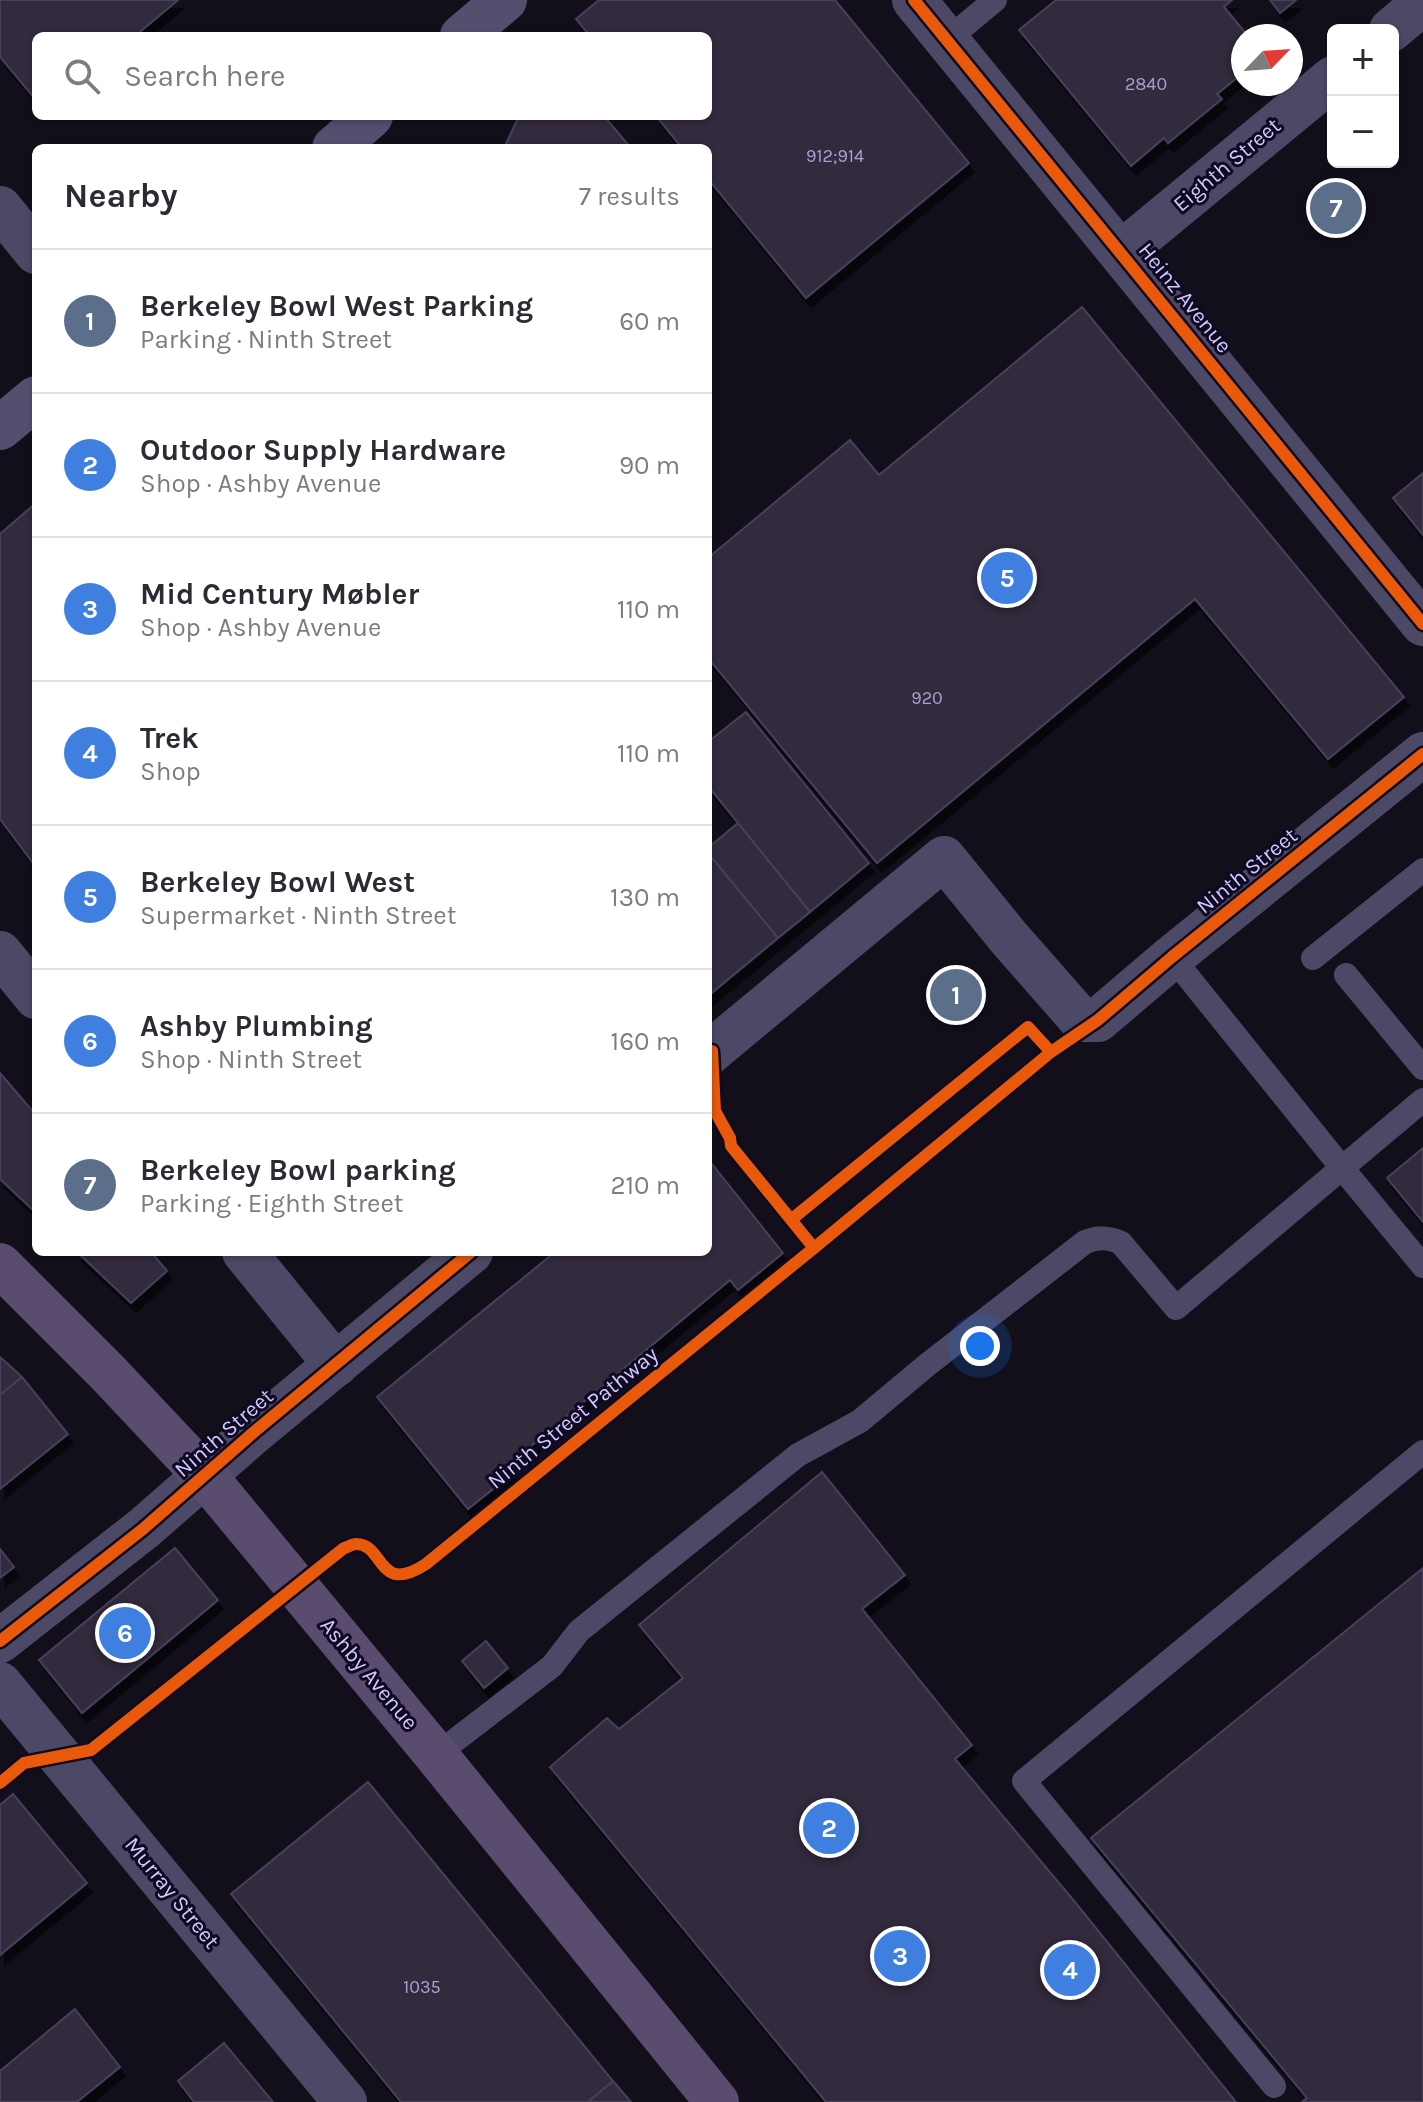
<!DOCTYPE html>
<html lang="en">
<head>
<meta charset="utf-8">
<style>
	:root { --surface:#fff; --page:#f7f7f7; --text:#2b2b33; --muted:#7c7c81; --line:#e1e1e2; --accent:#8e88af }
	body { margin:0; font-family:Karla,sans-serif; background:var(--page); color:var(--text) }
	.controls { position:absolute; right:24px; top:24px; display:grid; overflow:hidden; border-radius:12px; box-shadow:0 2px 6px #0004 }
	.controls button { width:72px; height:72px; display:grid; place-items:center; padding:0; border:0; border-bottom:2px solid var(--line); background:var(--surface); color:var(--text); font:40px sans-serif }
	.compass { position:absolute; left:1231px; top:24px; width:72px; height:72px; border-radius:50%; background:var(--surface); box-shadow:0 2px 6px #0004; rotate:65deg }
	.you { position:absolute; left:980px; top:1346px; width:28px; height:28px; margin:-20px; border:6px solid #fff; border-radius:50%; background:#1a73e8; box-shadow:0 0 0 12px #1a73e833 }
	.badge { display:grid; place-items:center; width:52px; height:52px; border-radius:50%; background:var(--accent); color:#fff; font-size:26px; font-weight:700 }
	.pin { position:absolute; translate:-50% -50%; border:4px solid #fff; box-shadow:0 2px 8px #0006 }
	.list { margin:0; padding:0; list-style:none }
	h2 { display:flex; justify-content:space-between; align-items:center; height:104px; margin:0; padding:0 32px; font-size:34px }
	h2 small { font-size:26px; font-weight:400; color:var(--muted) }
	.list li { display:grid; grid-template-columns:52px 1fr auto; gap:24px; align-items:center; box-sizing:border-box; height:144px; padding:0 32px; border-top:2px solid var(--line) }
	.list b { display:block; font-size:30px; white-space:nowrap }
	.list p { margin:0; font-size:26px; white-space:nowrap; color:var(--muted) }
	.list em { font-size:26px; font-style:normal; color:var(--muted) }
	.icon { flex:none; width:44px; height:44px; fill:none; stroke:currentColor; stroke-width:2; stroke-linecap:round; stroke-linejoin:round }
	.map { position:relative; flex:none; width:1423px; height:2102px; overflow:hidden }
	.search { position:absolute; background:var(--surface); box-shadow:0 2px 6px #0004; left:32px; top:32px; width:680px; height:88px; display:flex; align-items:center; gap:20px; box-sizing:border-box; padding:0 28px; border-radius:12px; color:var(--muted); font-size:30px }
	.panel { position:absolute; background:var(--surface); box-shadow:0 2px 6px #0004; left:32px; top:144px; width:680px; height:1112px; border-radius:12px }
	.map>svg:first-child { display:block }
</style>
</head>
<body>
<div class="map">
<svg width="1423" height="2102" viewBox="0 0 1423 2102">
	<defs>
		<filter id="shadow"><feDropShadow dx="5" dy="9" stdDeviation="0" flood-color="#0009"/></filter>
	</defs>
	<rect width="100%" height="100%" fill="#120f1b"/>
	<path fill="#302c3e" stroke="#46405a" stroke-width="2" filter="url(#shadow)" d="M0 0H178L135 36H36V100L0 57Z
		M599 0H835L969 163 806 298 708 179V148H682L656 116H708V36H590L576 19Z
		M1056 0H1232L1224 7 1248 36H1243V73L1217 94 1222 99 1168 143 1164 138 1131 166 1019 30Z
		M1270 0H1296L1280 13Z
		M519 116H604L631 148H504Z
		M1082 307 1404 697 1328 759 1195 599 877 863 708 658V558L850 440 879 475Z
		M1423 473V535L1393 498Z
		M36 503V867L0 819V534Z
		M746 712 869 863 810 912 708 786V742Z
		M738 823 810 912 778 938 708 853V848Z
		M708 853 778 938 708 996Z
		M0 1073 36 1115V1213L0 1179Z
		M1423 1148V1222L1387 1178Z
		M708 1159 783 1253 738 1290 730 1280 507 1466 513 1473 468 1509 377 1397 555 1252H708Z
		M77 1252H151L167 1271 131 1303Z
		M0 1357 22 1377 0 1395Z
		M22 1377 68 1434 0 1489V1395Z
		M822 1472 905 1575 862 1609 972 1745 955 1759 1075 1902 1236 2102H826L550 1767 607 1718 619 1729 683 1678 639 1625Z
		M175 1548 218 1600 82 1713 39 1660Z
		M0 1549 14 1567 0 1578Z
		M1423 1568V2102H1302L1307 2098 1091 1838Z
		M486 1641 508 1668 484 1688 462 1661Z
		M368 1782 613 2081 588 2102H401L231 1894Z
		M13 1794 87 1883 0 1955V1805Z
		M75 2009 120 2067 77 2102H0V2071Z
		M224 2043 273 2102H194L178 2081Z
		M613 2081 631 2102H588Z"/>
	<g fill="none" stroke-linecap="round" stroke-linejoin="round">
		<path stroke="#4b4965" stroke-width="24" d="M947 40 995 0
			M1313 958 1423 870
			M1346 975 1423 1068
			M1423 1100 1342 1168 1423 1266
			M436 1755 552 1666 579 1631 798 1455 860 1421 927 1365 1085 1242C1099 1237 1108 1237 1121 1243L1176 1308 1342 1168 1172 957
			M1274 2086 1024 1781 1423 1452"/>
		<path stroke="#4b4965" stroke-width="44" d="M914 0 1423 624
			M1391 30 1423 3
			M0 208 36 252
			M1122 252 1333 78
			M0 953 36 997
			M708 1054 944 858 1009 938 1081 1020H1098L1172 957 1423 754
			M244 1252 336 1365
			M0 1641 143 1529 254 1432 471 1252
			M0 1684 345 2102"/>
		<path stroke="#53506f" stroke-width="44" d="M462 36 505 0
			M334 148 371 116
			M0 428 36 398"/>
		<path stroke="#594c6e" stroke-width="44" d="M0 1265 109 1374 205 1476 436 1755 717 2102"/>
		<defs>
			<path id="cycleway" d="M914 0 1423 624
				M712 1051 715 1111 730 1138 731 1146 814 1248
				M792 1219 1028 1027 1051 1052
				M0 1641 143 1529 254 1432 471 1252
				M0 1783 24 1763 91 1750 344 1548C348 1547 352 1544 356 1544 385 1544 377 1596 426 1564L814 1248 1051 1052 1098 1020 1172 957 1423 754"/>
		</defs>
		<use href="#cycleway" stroke="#0f0a20" stroke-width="17"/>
		<use href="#cycleway" stroke="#e8590c" stroke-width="12"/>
	</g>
	<g text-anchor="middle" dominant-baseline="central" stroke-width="6" stroke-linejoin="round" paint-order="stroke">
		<g font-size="18" fill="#a9a2cf">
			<text x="1146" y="84">2840</text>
			<text x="835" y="156">912;914</text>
			<text x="927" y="698">920</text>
			<text x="422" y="1987">1035</text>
		</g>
		<g font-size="22" fill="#d1c9ff" stroke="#0f0a20">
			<text transform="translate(1227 165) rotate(-40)">Eighth Street</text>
			<text transform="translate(1185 298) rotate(51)">Heinz Avenue</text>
			<text transform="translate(1247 871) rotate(-39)">Ninth Street</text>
			<text transform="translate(573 1418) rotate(-39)">Ninth Street Pathway</text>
			<text transform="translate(224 1433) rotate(-41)">Ninth Street</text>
			<text transform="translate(369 1674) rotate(50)">Ashby Avenue</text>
			<text transform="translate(172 1893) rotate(51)">Murray Street</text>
		</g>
	</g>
</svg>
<div class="controls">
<button>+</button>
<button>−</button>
</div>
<svg class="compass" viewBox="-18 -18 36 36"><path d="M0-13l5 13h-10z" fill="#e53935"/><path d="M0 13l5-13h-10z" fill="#7c7c81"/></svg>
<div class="you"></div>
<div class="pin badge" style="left:956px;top:995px;background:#5c6f8a">1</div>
<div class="pin badge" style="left:829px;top:1828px;background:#3f7fe0">2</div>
<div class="pin badge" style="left:900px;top:1956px;background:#3f7fe0">3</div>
<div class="pin badge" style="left:1070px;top:1970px;background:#3f7fe0">4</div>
<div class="pin badge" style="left:1007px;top:578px;background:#3f7fe0">5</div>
<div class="pin badge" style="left:125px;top:1633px;background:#3f7fe0">6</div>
<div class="pin badge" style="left:1336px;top:208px;background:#5c6f8a">7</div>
<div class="search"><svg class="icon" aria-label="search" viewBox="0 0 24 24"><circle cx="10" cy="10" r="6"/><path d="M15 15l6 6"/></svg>Search here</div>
<section class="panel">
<h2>Nearby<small>7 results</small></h2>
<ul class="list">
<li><span class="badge" style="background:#5c6f8a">1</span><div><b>Berkeley Bowl West Parking</b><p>Parking · Ninth Street</p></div><em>60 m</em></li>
<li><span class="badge" style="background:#3f7fe0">2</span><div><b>Outdoor Supply Hardware</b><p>Shop · Ashby Avenue</p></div><em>90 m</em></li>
<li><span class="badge" style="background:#3f7fe0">3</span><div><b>Mid Century Møbler</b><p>Shop · Ashby Avenue</p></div><em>110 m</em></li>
<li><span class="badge" style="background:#3f7fe0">4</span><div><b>Trek</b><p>Shop</p></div><em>110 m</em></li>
<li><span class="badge" style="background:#3f7fe0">5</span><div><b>Berkeley Bowl West</b><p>Supermarket · Ninth Street</p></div><em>130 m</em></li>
<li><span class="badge" style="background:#3f7fe0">6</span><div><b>Ashby Plumbing</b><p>Shop · Ninth Street</p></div><em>160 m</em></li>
<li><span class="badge" style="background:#5c6f8a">7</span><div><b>Berkeley Bowl parking</b><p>Parking · Eighth Street</p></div><em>210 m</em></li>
</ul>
</section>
</div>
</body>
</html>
